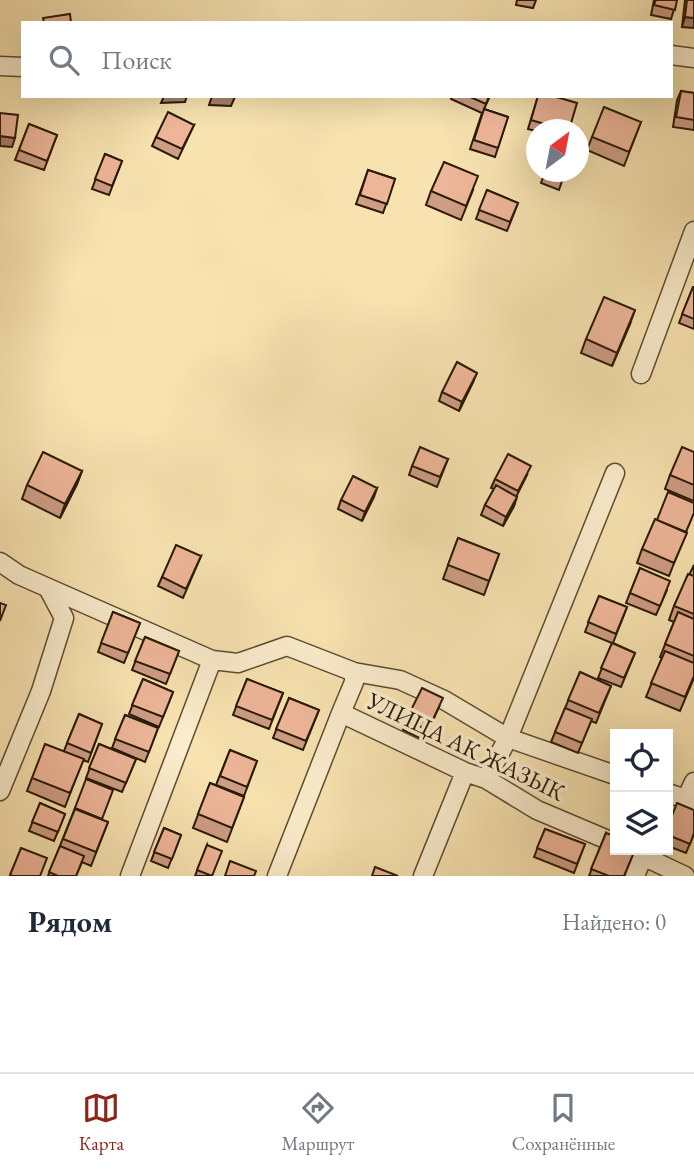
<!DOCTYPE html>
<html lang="ru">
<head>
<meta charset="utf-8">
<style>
	:root { --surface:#fff; --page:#f6f6f7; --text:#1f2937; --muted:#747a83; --line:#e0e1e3; --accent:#8f2418 }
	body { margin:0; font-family:"EB Garamond",serif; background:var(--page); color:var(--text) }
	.controls { position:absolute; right:21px; bottom:21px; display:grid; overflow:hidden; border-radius:0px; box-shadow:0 7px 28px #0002 }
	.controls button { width:63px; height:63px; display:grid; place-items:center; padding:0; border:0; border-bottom:2px solid var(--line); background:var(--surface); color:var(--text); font:35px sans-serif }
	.compass { position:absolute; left:526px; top:119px; width:63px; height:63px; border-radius:50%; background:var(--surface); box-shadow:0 7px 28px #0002; rotate:32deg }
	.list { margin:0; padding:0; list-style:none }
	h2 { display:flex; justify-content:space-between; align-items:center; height:91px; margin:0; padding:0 28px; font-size:30px }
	h2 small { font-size:23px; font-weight:400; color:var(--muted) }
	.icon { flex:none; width:38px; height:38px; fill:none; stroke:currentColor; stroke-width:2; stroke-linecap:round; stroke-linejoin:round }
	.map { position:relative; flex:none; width:694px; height:876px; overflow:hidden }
	.search { position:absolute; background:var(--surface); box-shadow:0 7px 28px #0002; left:21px; right:21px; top:21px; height:77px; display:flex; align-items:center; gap:18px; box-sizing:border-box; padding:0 24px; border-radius:0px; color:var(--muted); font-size:26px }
	.sheet { height:196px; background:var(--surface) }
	nav { display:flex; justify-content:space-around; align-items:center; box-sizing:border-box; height:98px; border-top:2px solid var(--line); background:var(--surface); font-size:19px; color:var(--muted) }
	nav a { display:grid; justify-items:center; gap:4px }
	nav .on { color:var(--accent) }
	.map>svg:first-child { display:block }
</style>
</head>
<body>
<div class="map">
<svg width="694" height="876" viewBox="0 0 694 876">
	<rect width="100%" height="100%" fill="#f7e2b0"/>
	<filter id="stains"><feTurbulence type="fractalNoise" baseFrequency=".00286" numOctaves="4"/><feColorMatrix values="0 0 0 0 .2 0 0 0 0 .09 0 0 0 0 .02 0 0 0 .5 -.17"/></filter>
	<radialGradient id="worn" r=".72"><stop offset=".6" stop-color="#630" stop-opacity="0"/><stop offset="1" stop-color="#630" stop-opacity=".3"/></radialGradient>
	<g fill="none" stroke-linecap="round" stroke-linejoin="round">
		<defs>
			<path id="minor" d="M671 55 694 58
				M0 66 23 67
				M641 374 694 231
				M0 562 19 575 212 660 238 663 287 646 354 672V682L341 713 465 772 486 779 537 810 615 843
				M354 672 400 680 444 700 508 738 615 775
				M486 779 508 738 615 473
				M0 791 41 691 64 618 48 588
				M668 793 694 802
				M686 799 694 782
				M630 850 685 876
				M130 876 212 660
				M277 876 341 713
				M423 876 465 772
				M635 876 643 856"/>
		</defs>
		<use href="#minor" stroke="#5d4c31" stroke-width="21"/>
		<use href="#minor" stroke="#faeccc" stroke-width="18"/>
	</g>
	<path fill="#cd9d84" stroke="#2a1a07" stroke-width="2" d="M517 0H536L533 8 516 5Z
		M654 0H677L671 19 651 15Z
		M685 0H694L682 27Z
		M681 91 694 93V130L673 127 677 100Z
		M452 96H490L484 109 508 117 495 157 470 149 482 113 451 99Z
		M538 96 569 130H536V131L528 129Z
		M641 122 624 166 587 150 592 137Z
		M29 124 57 135 44 170 15 160Z
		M194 125 178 159 152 146 156 137Z
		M105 154 122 161 109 195 92 189Z
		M368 170 395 179 383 213 356 204Z
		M545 172H565L559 190 541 183Z
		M473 190 461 220 426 205 431 191Z
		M487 190 518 203 507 231 476 219Z
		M693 287H694V329L679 323Z
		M630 324 612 366 581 353 586 339Z
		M473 382 459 411 439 401 442 392Z
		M694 452V501L665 489 670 475Z
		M448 459 437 487 409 475 412 466Z
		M82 471 77 484 60 518 22 499 27 485Z
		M527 475 516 497 514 506 503 526 481 515 485 505 494 489 491 488 495 479Z
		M377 488 362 521 338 509 341 500Z
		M686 533 669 576 637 563 642 549Z
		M458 538 499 554 484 595 443 579Z
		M201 556 183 598 158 586 162 577Z
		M694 565V678L680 711 646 697 662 658 660 657 674 622 669 620 674 606Z
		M640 568 667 590 656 615 626 603Z
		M599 596 627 607 613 643 635 653 621 687 598 678 612 643 585 632Z
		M113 612 140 623 124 663 98 652Z
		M145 637 179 651 166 684 132 670Z
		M580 672 611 686 596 723 591 721 578 753 551 742Z
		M143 679 173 692 159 727 129 714Z
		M247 679 283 693 269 729 233 715Z
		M289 698 319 710 303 750 273 738Z
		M439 707 424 740 403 730 406 720Z
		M79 714 102 724 88 762 83 760 65 807 27 791 32 778 64 751Z
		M125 715 158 728 145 762 112 748Z
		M99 744 136 759 122 792 86 778Z
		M230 750 257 761 244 796 216 785Z
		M210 783 244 797 227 842 193 828Z
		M40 803 65 814 54 841 29 831Z
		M75 808 108 822 91 866 82 862 76 876H48Z
		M668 826 694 834 686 853 668 846Z
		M164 828 181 835 168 868 151 861Z
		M545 829 585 844 574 873 534 857Z
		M606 833 625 876H589Z
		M207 845 212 876H195Z"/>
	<path fill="#a77f6b" stroke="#2a1a07" stroke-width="2" d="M685 17 694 18V28L682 27Z
		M164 96H187L185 102 161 103Z
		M212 96 235 97 231 106 209 105Z
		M0 136 15 138 12 147 0 146Z
		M635 310 630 324 612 366 617 353Z
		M477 373 473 382 459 411 462 402Z
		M82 471 77 484 60 518 65 504Z
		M377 488 374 497 362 521 365 512Z
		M517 497 514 506 503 526 506 517Z"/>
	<path fill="#eeb699" stroke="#2a1a07" stroke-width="2" d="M656 0H677L675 10 654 5Z
		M687 0H694V18L685 17Z
		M70 14 71 23H44L43 18Z
		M681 91 694 93V120L676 117Z
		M468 96H489L486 104Z
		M538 96H553L577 103 569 130H565L531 120Z
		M604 107 641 122 629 152 592 137Z
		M484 109 508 117 498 148 474 140Z
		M168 112 194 125 182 149 156 137Z
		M0 113 18 115 15 138 0 136Z
		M29 124 57 135 47 161 19 150Z
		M105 154 122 161 112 186 95 179Z
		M444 162 478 176 466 206 431 191Z
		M368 170 395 179 387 204 360 195Z
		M545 172H565L562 180 544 174Z
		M487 190 518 203 510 222 479 210Z
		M693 287H694V319L682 314Z
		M604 297 635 310 617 353 586 339Z
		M457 362 477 373 462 402 442 392Z
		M420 447 448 459 440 477 412 466Z
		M682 447 694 452V485L670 475Z
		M43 452 82 471 65 504 27 485Z
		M508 454 531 466 518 491 495 479Z
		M353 476 377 488 365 512 341 500Z
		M496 485 517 497 506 517 485 505Z
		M668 492 694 503V513L686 532 657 520Z
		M655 519 687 533 674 563 642 549Z
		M458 538 499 554 489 581 448 565Z
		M176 545 201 556 186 589 162 577Z
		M640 568 670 581 660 606 630 593Z
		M688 574 694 576V614L674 606Z
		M599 596 627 607 616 634 588 622Z
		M0 603 6 605 0 621Z
		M113 612 140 623 128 653 101 643Z
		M678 612 694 619V656L665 644Z
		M145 637 179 651 170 674 135 661Z
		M612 643 635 653 624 678 601 668Z
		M665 651 694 663V676L685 697 651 683Z
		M580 672 611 686 599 713 568 700Z
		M143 679 173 692 163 717 132 705Z
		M247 679 283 693 272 720 236 706Z
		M422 688 443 698 428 730 406 720Z
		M289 698 319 710 306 741 276 729Z
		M565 708 592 719 582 743 555 732Z
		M79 714 102 724 91 753 67 743Z
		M125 715 158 728 149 752 115 739Z
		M45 744 84 759 70 793 32 778Z
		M99 744 136 759 126 783 89 768Z
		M230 750 257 761 247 787 220 776Z
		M86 779 113 790 102 819 75 808Z
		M210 783 244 797 232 828 198 814Z
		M40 803 65 814 58 832 32 822Z
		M677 803 694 810V833L690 844 668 835V826Z
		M75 809 108 822 96 852 63 839Z
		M164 828 181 835 172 859 154 852Z
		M545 829 585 844 577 864 537 848Z
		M606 833 615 836V850H635L624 876H609L591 869Z
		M207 845 222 851 212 876 197 870Z
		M60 846 84 856 76 876H58L49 872Z
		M21 848 47 858 40 876H13L10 875Z
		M230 861 256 871 254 876H225Z
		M375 867 398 876H372Z"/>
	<g text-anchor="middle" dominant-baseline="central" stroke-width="7" stroke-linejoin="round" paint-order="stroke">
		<g font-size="24" fill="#2a1a07" stroke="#faeccc">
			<text transform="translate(466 746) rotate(26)">УЛИЦА АК ЖАЗЫК</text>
		</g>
	</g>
	<rect width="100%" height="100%" filter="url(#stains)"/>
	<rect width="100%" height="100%" fill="url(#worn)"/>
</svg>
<div class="controls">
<button><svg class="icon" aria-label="locate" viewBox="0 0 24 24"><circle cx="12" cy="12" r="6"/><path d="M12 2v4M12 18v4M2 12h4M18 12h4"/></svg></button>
<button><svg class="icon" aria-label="layers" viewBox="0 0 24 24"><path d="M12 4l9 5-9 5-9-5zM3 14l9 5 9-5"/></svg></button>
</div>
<svg class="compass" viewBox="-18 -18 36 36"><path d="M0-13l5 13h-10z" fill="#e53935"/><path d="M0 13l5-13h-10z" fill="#747a83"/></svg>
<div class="search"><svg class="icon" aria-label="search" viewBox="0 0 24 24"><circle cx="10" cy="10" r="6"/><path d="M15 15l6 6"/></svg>Поиск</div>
</div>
<section class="sheet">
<h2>Рядом<small>Найдено: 0</small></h2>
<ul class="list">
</ul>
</section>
<nav>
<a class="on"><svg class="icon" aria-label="map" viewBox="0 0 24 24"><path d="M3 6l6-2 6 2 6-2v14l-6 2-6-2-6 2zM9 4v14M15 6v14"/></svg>Карта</a>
<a><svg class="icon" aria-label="directions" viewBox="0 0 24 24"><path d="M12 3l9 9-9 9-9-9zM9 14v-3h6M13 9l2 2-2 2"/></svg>Маршрут</a>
<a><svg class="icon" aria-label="saved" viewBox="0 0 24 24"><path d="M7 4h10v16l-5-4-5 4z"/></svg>Сохранённые</a>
</nav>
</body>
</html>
